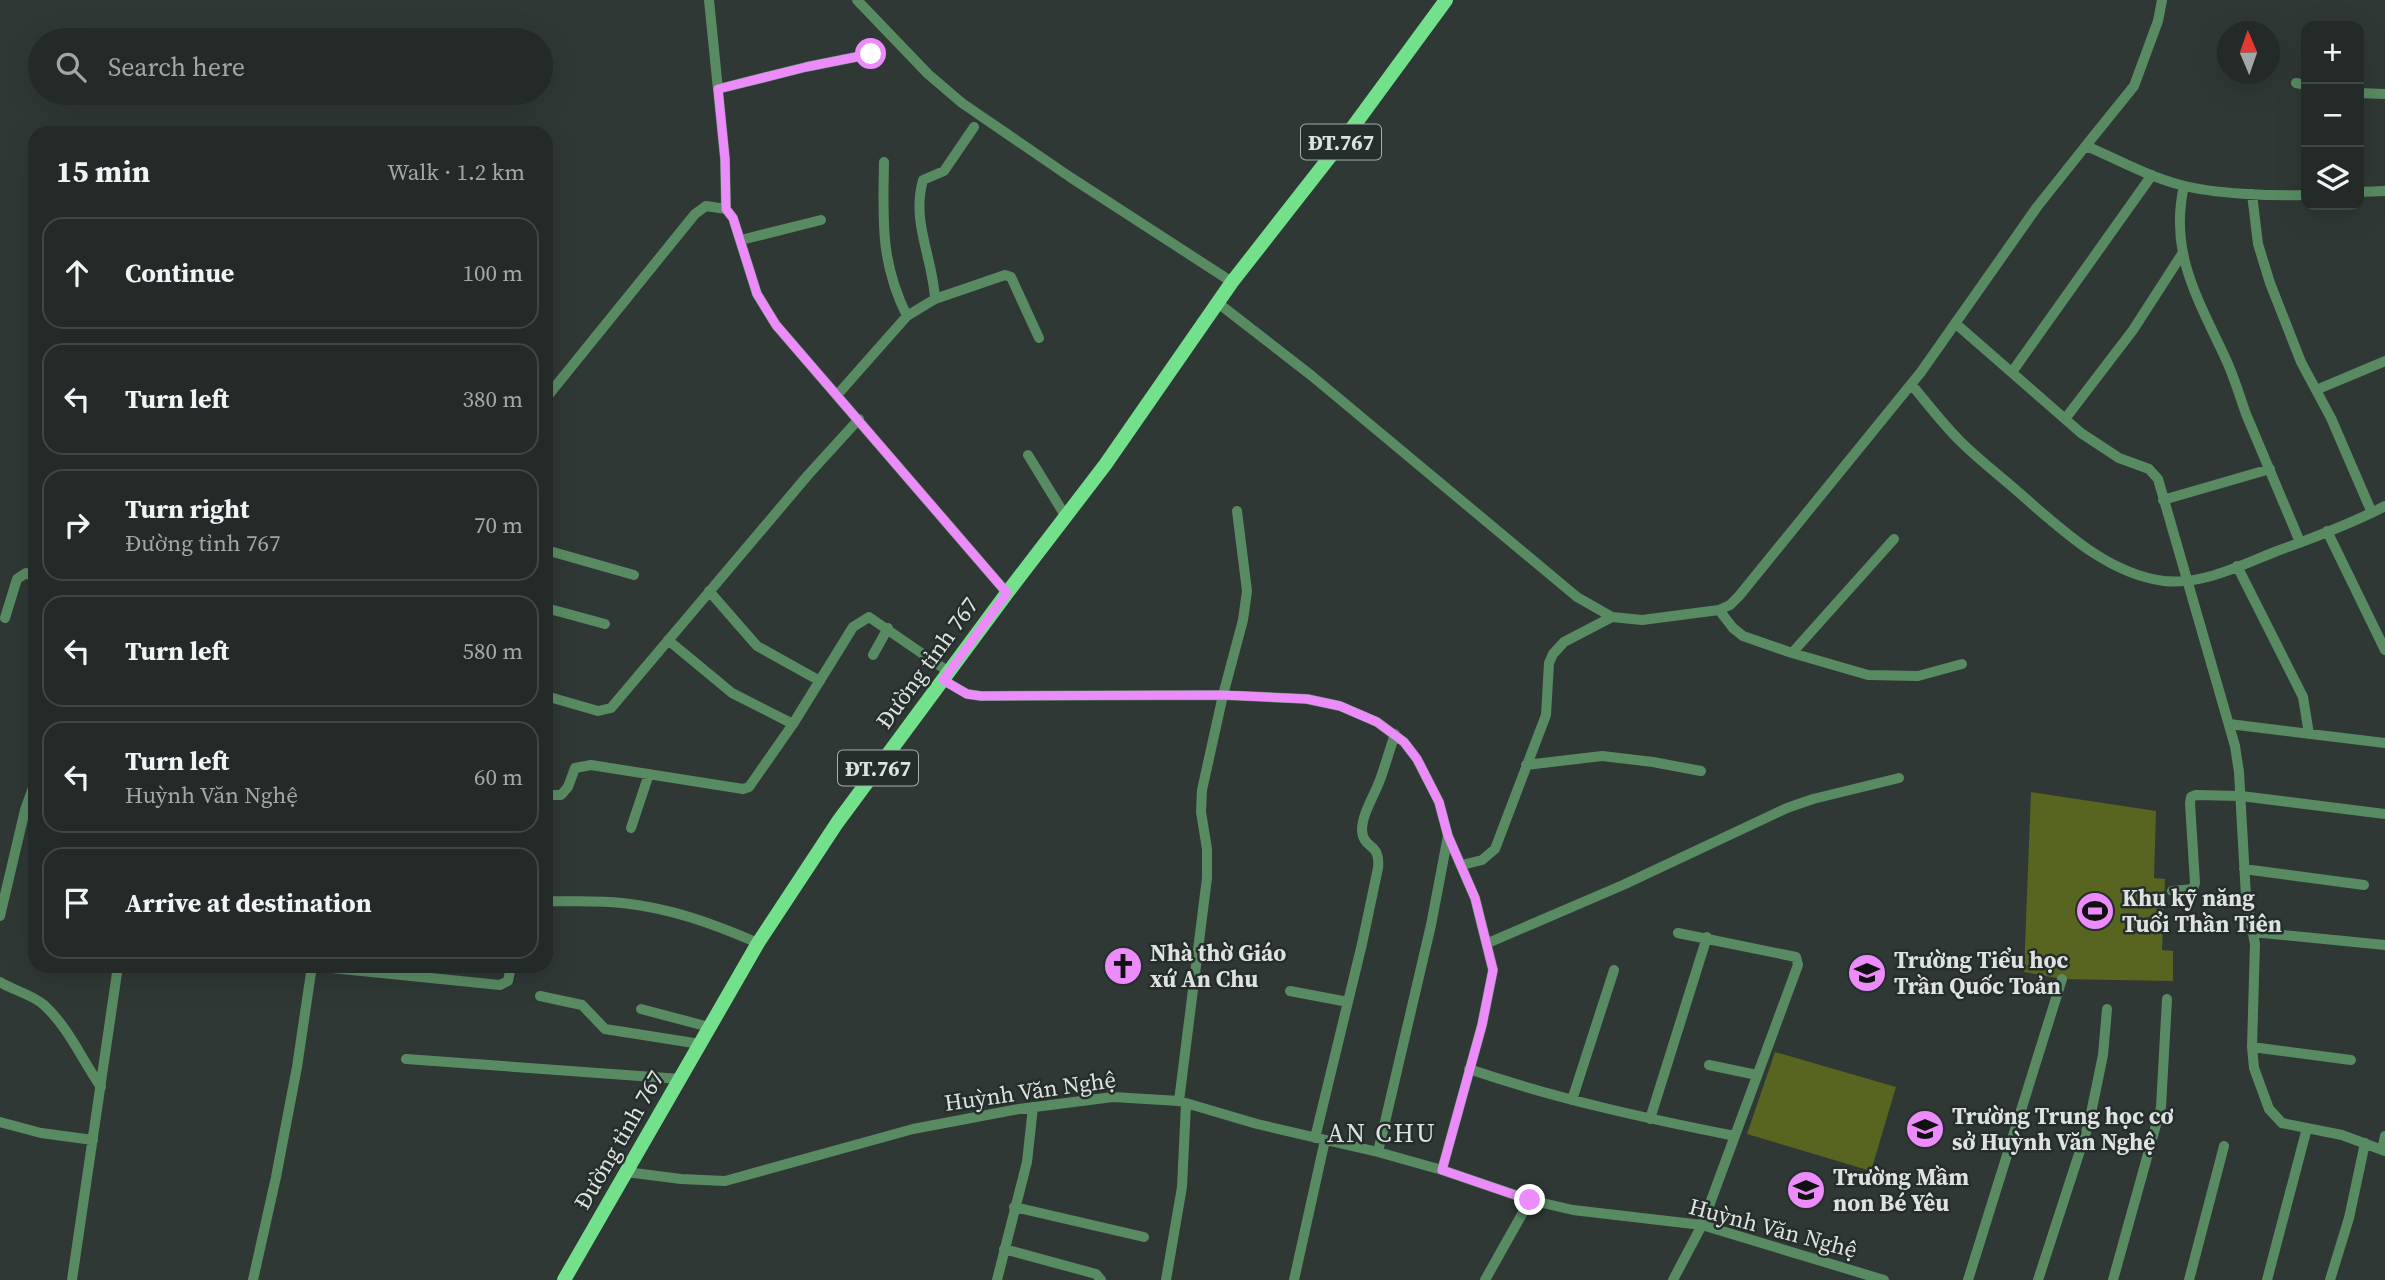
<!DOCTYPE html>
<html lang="en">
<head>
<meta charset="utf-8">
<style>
	:root { --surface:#232a28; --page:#2b3230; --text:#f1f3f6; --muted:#a3a7a8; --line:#404645 }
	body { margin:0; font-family:"Source Serif 4",serif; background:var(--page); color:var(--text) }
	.controls { position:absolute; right:21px; top:21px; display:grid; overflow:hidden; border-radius:14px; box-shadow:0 7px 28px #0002 }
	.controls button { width:63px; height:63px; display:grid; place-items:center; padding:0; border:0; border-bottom:2px solid var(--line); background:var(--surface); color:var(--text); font:35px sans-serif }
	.compass { position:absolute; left:2217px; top:21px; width:63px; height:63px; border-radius:50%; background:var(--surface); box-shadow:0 7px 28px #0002; rotate:358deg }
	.stop { position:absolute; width:21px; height:21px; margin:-16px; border:5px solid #ec8cfb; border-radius:50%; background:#fff }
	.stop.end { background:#ec8cfb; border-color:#fff; box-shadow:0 2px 7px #0008 }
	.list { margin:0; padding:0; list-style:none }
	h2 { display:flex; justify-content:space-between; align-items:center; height:91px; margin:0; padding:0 28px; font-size:30px }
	h2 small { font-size:23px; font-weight:400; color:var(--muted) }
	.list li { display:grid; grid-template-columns:46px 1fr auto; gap:21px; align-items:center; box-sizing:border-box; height:112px; margin:0 14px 14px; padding:0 14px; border:2px solid var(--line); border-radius:21px }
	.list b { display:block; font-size:26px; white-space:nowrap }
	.list p { margin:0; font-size:23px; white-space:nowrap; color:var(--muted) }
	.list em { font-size:23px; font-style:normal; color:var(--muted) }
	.icon { flex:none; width:38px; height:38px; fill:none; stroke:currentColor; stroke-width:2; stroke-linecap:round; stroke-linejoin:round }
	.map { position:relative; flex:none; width:2385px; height:1280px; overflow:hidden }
	.search { position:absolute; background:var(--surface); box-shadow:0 7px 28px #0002; left:28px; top:28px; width:525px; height:77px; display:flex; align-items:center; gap:18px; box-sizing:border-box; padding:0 24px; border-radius:38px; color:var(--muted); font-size:26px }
	.panel { position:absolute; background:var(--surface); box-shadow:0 7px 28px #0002; left:28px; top:126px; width:525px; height:847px; border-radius:21px }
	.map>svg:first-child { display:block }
</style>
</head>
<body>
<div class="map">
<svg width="2385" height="1280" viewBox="0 0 2385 1280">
	<rect width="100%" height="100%" fill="#2f3835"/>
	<path fill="#576521" d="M2031 792 2156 811 2154 878 2165 879 2162 950 2173 951V981L2062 979 2024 972Z
		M1775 1052 1896 1087 1871 1171 1747 1134Z"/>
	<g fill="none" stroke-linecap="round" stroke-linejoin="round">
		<path stroke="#598b62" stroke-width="10" d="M709 0 725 159 726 209
			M857 0 928 74 962 103 1070 177 1232 282
			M2296 83 2306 85
			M718 89 806 67 871 54
			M2359 93 2385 94
			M2084 148 2134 86 2158 21 2162 0
			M884 162C883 220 880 262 907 316
			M2184 186C2168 255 2201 304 2228 364 2235 380 2240 397 2246 414 2264 457 2282 500 2300 542
			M2359 192 2385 191
			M2252 194 2258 244 2270 283 2301 362 2331 418 2372 513
			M741 240 821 220
			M935 299C933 258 911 222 923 180L944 171 974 127
			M1218 303 1312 376 1577 597 1612 617 1642 620 1719 610 1730 605 1739 596 1921 372 2037 207 2084 148H2091C2120 161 2150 177 2181 185 2214 194 2272 196 2306 195
			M1955 323 2081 433 2119 458 2149 469 2158 479 2235 746 2239 772 2246 897 2255 944 2252 1047 2254 1068 2269 1109 2282 1123 2342 1135 2385 1151
			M2012 372 2152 175
			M1911 384C1927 403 1942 423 1960 441 1980 461 2003 478 2024 497 2064 532 2109 574 2164 581 2203 585 2242 565 2277 551 2313 538 2351 524 2385 506
			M2316 390 2385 361
			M838 394 907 316 935 299 1005 275 1011 277 1039 338
			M546 398 695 214 706 206 726 209 733 218 757 294 776 325 1007 593
			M2065 419 2133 330 2182 254
			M1028 455 1066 517
			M2163 500 2270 469
			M2327 531 2385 650
			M546 550 634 575
			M2237 566 2303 697 2309 734
			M709 591 757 646 820 681
			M546 608 605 624
			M1719 610 1733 628 1743 636 1792 653 1868 675 1918 676 1962 664
			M5 618 17 579 26 573 32 576 35 580
			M668 640 732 693 793 724
			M1792 653 1894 539
			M873 655 888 628
			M943 680 967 694 981 696 1223 695 1307 699 1340 706 1377 722 1404 742 1417 759 1439 802 1448 836 1475 898 1493 970 1482 1025 1442 1170
			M546 696 598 711 611 708 808 475 859 419
			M2229 724 2385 743
			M1526 765 1602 756 1653 762 1701 771
			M546 795H561L568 787 575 768 591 765 743 789 749 787 793 724 853 627 869 617 949 672
			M631 828 649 774
			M1462 865 1482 860 1495 849 1546 715 1549 663 1553 654 1564 642 1612 617
			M2244 869 2364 885
			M2172 891 2193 889 2195 883 2190 803 2191 797 2196 795 2241 796 2385 814
			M546 901C571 902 597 900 622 903 671 908 714 924 758 943
			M0 916 25 810 35 782
			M2252 932 2385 945
			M1488 943 1623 885 1787 808 1813 799 1899 778
			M312 966 500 985 508 981 511 966
			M0 982C13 990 33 995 44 1005 69 1028 82 1060 101 1087
			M1290 991 1348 1002
			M540 996 582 1005 605 1029 700 1044
			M641 1009 709 1027
			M2252 1047 2351 1060
			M406 1059 681 1079
			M1709 1065 1757 1075
			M1469 1069C1557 1099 1644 1118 1735 1136
			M1572 1100 1614 970
			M1179 1101 1207 878V849L1201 812 1202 790 1223 695 1243 620 1247 591 1237 511
			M1650 1119 1707 937
			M0 1122 41 1133 93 1140
			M1315 1138 1362 944 1378 868C1381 842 1363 850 1362 830 1362 813 1376 793 1381 777 1386 763 1390 749 1395 734
			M2382 1150 2385 1136
			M1378 1152 1431 925 1448 836
			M626 1172 681 1179 725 1181 913 1129 1019 1109 1113 1097 1179 1101 1257 1124 1378 1152 1442 1170 1530 1200 1573 1210 1702 1225 1884 1280
			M1014 1207 1144 1237
			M1004 1249 1096 1274 1101 1280
			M72 1280 118 966
			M253 1280 276 1177 297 1067 312 966
			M997 1280 1027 1162 1033 1107
			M1166 1280 1182 1187 1186 1104
			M1294 1280 1325 1140
			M1485 1280 1530 1200
			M1673 1280 1702 1225 1798 965 1796 957 1678 933
			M1968 1280 2062 979
			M2038 1280 2089 1123 2103 1055 2107 1009
			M2113 1280 2161 1107 2167 999
			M2189 1280 2224 1146
			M2267 1280 2307 1128
			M2330 1280 2349 1218 2365 1143"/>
		<path stroke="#73e08b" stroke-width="14" d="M564 1280 758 943 837 823 1007 593 1105 465 1232 282 1347 135 1446 0"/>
	</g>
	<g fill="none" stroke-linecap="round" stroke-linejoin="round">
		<path stroke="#ec8cfb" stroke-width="9" d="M871 54 806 67 718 89 725 159 726 209 733 218 757 294 776 325 1007 593 943 680 967 694 981 696 1223 695 1307 699 1340 706 1377 722 1404 742 1417 759 1439 802 1448 836 1475 898 1493 970 1482 1025 1442 1170 1530 1200"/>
	</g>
	<defs>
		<symbol id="stadium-disc" viewBox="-11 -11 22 22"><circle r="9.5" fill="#ec8cfb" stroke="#252e2b"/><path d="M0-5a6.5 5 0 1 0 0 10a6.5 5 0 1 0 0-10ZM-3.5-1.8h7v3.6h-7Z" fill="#111"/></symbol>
		<symbol id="church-disc" viewBox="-11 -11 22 22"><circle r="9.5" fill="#ec8cfb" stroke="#252e2b"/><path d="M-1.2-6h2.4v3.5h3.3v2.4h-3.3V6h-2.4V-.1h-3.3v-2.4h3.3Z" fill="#111"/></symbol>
		<symbol id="school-disc" viewBox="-11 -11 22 22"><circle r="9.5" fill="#ec8cfb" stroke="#252e2b"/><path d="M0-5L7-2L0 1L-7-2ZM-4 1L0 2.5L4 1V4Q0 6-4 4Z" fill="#111"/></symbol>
	</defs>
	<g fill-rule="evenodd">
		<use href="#stadium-disc" x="2073" y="889" width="44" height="44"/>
		<use href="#church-disc" x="1101" y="944" width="44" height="44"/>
		<use href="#school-disc" x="1845" y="951" width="44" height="44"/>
		<use href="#school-disc" x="1903" y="1107" width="44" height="44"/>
		<use href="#school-disc" x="1784" y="1168" width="44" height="44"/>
	</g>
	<g text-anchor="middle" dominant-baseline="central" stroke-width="5" stroke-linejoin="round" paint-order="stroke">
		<g fill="#252e2b" stroke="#a6adab" stroke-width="2">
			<rect x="1301" y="124.5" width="80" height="35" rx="5"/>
			<rect x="838" y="750.5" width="80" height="35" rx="5"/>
		</g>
		<g font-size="21" font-weight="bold" fill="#dee3e2">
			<text x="1341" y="142">ĐT.767</text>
			<text x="878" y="768">ĐT.767</text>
		</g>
		<g font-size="23" fill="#dee3e2" stroke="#252e2b">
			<text transform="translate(927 663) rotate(-54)">Đường tỉnh 767</text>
			<text transform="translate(1030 1091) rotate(-8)">Huỳnh Văn Nghệ</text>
			<text transform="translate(619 1140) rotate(-60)">Đường tỉnh 767</text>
			<text transform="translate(1773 1228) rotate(15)">Huỳnh Văn Nghệ</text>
		</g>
		<g font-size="23" font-weight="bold" fill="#dee3e2" stroke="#252e2b" text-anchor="start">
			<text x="2122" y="898">Khu kỹ năng<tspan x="2122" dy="26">Tuổi Thần Tiên</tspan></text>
			<text x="1150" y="953">Nhà thờ Giáo<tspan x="1150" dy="26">xứ An Chu</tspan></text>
			<text x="1894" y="960">Trường Tiểu học<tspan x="1894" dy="26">Trần Quốc Toản</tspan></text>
			<text x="1952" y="1116">Trường Trung học cơ<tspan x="1952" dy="26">sở Huỳnh Văn Nghệ</tspan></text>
			<text x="1833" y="1177">Trường Mầm<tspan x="1833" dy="26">non Bé Yêu</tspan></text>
		</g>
		<g font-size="26" letter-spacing="2" fill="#dee3e2" stroke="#252e2b">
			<text x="1382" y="1133">AN CHU</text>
		</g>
	</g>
</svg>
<div class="controls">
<button>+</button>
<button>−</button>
<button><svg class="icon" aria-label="layers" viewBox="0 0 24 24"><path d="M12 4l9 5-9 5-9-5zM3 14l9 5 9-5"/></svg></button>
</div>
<svg class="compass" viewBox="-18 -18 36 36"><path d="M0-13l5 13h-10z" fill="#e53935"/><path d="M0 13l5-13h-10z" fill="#a3a7a8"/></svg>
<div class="stop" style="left:871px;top:54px"></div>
<div class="stop end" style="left:1530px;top:1200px"></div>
<div class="search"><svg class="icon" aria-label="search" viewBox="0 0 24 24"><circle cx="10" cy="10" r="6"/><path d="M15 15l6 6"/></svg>Search here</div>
<section class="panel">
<h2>15 min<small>Walk · 1.2 km</small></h2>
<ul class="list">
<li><svg class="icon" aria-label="ahead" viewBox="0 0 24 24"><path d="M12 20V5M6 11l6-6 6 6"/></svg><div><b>Continue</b></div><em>100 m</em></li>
<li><svg class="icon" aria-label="left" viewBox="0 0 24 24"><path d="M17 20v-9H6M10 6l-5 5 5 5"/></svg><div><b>Turn left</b></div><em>380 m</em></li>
<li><svg class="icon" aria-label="right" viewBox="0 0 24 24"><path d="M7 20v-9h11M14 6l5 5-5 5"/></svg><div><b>Turn right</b><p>Đường tỉnh 767</p></div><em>70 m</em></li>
<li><svg class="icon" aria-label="left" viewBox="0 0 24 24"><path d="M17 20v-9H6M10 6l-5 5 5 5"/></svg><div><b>Turn left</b></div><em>580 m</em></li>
<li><svg class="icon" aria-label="left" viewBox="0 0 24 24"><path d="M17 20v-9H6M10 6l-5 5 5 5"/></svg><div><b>Turn left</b><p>Huỳnh Văn Nghệ</p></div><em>60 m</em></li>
<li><svg class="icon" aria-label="arrive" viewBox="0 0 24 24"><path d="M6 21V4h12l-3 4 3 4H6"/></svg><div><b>Arrive at destination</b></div></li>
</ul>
</section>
</div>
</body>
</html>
